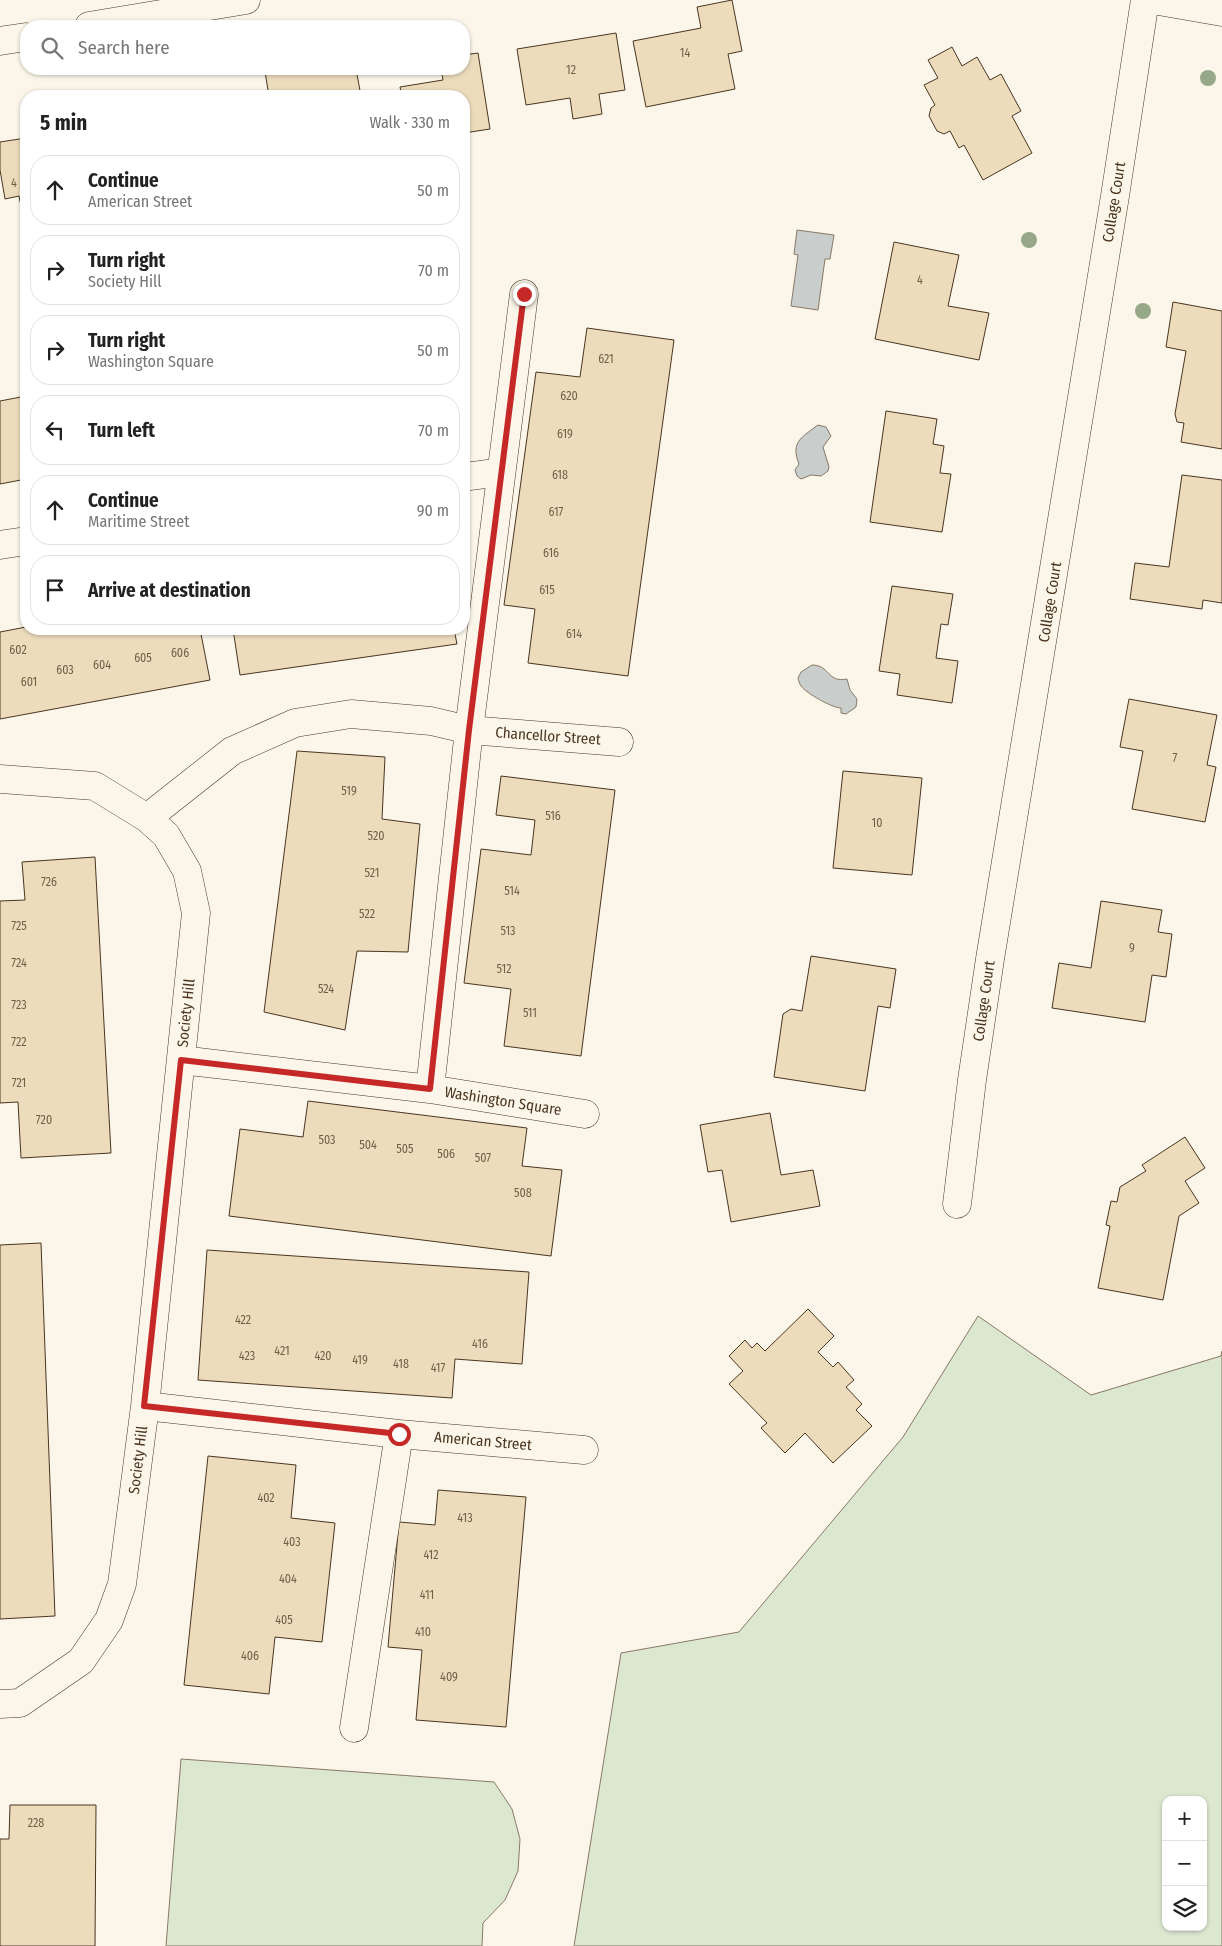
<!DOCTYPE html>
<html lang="en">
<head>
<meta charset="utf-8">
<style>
	:root { --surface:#fff; --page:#f6f6f6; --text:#222; --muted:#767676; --line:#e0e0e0 }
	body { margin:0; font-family:"Fira Sans Condensed",sans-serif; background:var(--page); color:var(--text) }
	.controls { position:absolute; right:15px; bottom:15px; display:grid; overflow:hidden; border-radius:10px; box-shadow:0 1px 4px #0004 }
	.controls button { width:45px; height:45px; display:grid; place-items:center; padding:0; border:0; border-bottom:1px solid var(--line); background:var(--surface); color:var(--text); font:25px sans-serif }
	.stop { position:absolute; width:15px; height:15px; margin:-11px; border:4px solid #c62828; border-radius:50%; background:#fff }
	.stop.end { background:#c62828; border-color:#fff; box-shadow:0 1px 5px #0008 }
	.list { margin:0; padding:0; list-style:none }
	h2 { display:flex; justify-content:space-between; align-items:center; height:65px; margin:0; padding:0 20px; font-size:21px }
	h2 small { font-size:16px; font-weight:400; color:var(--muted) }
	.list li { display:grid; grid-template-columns:32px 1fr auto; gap:15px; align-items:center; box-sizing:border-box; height:70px; margin:0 10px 10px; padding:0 10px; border:1px solid var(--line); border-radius:20px }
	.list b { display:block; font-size:19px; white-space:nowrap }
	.list p { margin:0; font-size:16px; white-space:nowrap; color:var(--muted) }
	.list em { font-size:16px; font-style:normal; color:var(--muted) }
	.icon { flex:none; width:28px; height:28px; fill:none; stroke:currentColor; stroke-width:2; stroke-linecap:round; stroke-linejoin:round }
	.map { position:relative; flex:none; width:1222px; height:1946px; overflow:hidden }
	.search { position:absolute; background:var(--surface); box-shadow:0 1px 4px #0004; left:20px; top:20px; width:450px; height:55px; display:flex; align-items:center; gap:12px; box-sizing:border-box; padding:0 18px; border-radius:20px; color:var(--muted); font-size:19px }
	.panel { position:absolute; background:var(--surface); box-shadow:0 1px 4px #0004; left:20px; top:90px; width:450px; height:545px; border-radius:20px }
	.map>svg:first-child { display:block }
</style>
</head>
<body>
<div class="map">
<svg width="1222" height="1946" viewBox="0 0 1222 1946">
	<rect width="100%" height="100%" fill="#fbf6e9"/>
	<path fill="#dce7d0" stroke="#887966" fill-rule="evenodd" d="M978 1316 1091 1395 1221 1356 1222 1351V1946H574L621 1653 739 1632 903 1437ZM1166 1800H1203V1927H1166Z
		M181 1759 494 1782 512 1809 520 1839 518 1871 505 1900 483 1923 482 1946H166Z"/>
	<path fill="#c9cecd" stroke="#887966" d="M797 230 834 235 830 259H825L818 310 791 306 798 255 794 254Z
		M818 425 826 427 831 436 823 447 829 467 828 471 821 476 811 475 801 479 797 476 795 470 799 464C790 442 802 437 818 425Z
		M812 665C830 665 827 683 847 679L850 690 857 699 856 707 846 714 841 713V708C832 708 806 693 801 686 800 685 798 679 798 678L801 672Z"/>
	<path fill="#ecdcbc" stroke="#4a3520" d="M732 0 742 51 728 54 735 89 646 107 633 41 701 28 697 7Z
		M616 33 625 90 599 94 602 114 573 119 570 98 526 105 517 49Z
		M952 47 962 66 977 57 990 80 1001 74 1021 111 1012 116 1032 153 983 180 964 145 959 148 950 131 944 134 937 131 929 116 931 108 935 105 924 85 938 78 928 60Z
		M478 53 490 129 464 133V96H402L400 87 443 80 441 69H464V55Z
		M283 69H356L361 96H269L265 72Z
		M231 92 232 96H210H212Z
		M26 138V215L23 216 19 196 5 199 0 170V142Z
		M894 242 959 255 948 306 989 313 979 360 875 339Z
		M1173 302 1222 311V449L1181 442 1184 423 1177 422 1175 414 1186 351 1166 347Z
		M587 328 674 340 628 676 528 663 535 609 504 605 536 372 580 377Z
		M26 396V479L0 484V401Z
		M886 411 937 419 933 444 944 446 940 473 951 474 942 532 870 522Z
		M1182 475 1222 480V603L1203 600 1202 609 1130 599 1135 563 1169 567Z
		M892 586 953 594 948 625 941 624 936 658 958 661 952 703 897 695 900 674 879 671Z
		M26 627V629H200L210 680 0 719V632Z
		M233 629H454L457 644 240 675Z
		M1129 699 1217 715 1207 765 1216 767 1205 822 1132 809 1143 751 1120 747Z
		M297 751 385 757 382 819 420 824 408 952 357 951 345 1030 264 1012Z
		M843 771 922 778 912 875 833 868Z
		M501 776 615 790 581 1056 504 1046 511 989 464 983 481 849 531 855 535 820 496 815Z
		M95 857 111 1153 21 1158 18 1102 0 1103V901L25 900 22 862Z
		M1101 901 1162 910 1158 932 1172 934 1166 977 1152 975 1145 1022 1052 1008 1059 963 1091 968Z
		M811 956 896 969 890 1008 878 1006 865 1091 774 1077 783 1014 791 1009 802 1011Z
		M308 1101 527 1128 522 1166 562 1170 551 1256 229 1216 240 1129 303 1137Z
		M770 1113 781 1175 813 1170 820 1206 731 1222 722 1170 708 1172 700 1125Z
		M1185 1137 1205 1168 1185 1181 1199 1203 1179 1216 1163 1300 1098 1288 1110 1226 1106 1225 1111 1201 1117 1202 1120 1187 1146 1171 1142 1165Z
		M41 1243 55 1616 0 1619V1245Z
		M207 1250 529 1272 522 1364 455 1359 452 1398 198 1380Z
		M808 1309 834 1336 818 1352 833 1367 838 1362 854 1380 846 1387 862 1404 856 1410 872 1426 833 1463 805 1433 785 1453 761 1428 767 1423 729 1384 743 1371 729 1356 745 1340 752 1348 757 1343 765 1351Z
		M208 1456 296 1465 291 1518 335 1523 322 1642 275 1637 269 1694 184 1685Z
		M438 1490 526 1497 506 1727 416 1720 422 1650 388 1647 399 1522 435 1525Z
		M10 1805H96L95 1946H0V1839H9Z"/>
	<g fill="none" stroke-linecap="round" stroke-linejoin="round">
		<defs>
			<path id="minor" d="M1153 0 1222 12
				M89 26 246 0
				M0 41 26 37
				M464 477 501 472
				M0 545 26 541
				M0 779 95 786 147 818 166 835 187 871 196 913 145 1406 122 1584 109 1620 81 1661 20 1703 0 1704
				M147 818 232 751 295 723 351 714 431 721 469 730 619 742
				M181 1060 430 1089 585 1114
				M430 1089 469 730 524 294
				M957 1204 972 1080 990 959 1115 196 1145 0
				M145 1406 399 1434 584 1450
				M354 1728 399 1434"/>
		</defs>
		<use href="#minor" stroke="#4a3520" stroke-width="29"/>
		<use href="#minor" stroke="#fbf6e9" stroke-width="28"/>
	</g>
	<g fill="#96a887">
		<circle cx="1208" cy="78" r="8"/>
		<circle cx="1029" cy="240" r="8"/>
		<circle cx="1143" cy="311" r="8"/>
	</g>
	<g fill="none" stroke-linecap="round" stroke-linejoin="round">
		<path stroke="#c62828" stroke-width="6" d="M399 1434 144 1406 181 1060 430 1089 469 730 524 294"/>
	</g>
	<g text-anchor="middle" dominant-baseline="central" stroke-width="4" stroke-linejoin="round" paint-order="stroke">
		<g font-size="12" fill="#725f47">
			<text x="685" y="53">14</text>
			<text x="571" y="70">12</text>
			<text x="14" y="183">4</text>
			<text x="920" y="280">4</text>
			<text x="606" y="359">621</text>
			<text x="569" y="396">620</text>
			<text x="565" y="434">619</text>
			<text x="560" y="475">618</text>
			<text x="556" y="512">617</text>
			<text x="551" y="553">616</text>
			<text x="547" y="590">615</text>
			<text x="574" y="634">614</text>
			<text x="18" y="650">602</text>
			<text x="180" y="653">606</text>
			<text x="143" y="658">605</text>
			<text x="102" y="665">604</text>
			<text x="65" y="670">603</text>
			<text x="29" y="682">601</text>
			<text x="1175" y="758">7</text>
			<text x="349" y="791">519</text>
			<text x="553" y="816">516</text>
			<text x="877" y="823">10</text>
			<text x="376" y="836">520</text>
			<text x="372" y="873">521</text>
			<text x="49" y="882">726</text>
			<text x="512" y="891">514</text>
			<text x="367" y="914">522</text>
			<text x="19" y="926">725</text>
			<text x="508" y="931">513</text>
			<text x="1132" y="948">9</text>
			<text x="19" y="963">724</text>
			<text x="504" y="969">512</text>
			<text x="326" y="989">524</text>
			<text x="19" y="1005">723</text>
			<text x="530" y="1013">511</text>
			<text x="19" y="1042">722</text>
			<text x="19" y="1083">721</text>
			<text x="44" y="1120">720</text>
			<text x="327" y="1140">503</text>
			<text x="368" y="1145">504</text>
			<text x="405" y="1149">505</text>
			<text x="446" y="1154">506</text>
			<text x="483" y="1158">507</text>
			<text x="523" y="1193">508</text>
			<text x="243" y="1320">422</text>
			<text x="480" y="1344">416</text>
			<text x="282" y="1351">421</text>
			<text x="247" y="1356">423</text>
			<text x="323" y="1356">420</text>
			<text x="360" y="1360">419</text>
			<text x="401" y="1364">418</text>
			<text x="438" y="1368">417</text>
			<text x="266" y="1498">402</text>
			<text x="465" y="1518">413</text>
			<text x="292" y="1542">403</text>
			<text x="431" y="1555">412</text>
			<text x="288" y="1579">404</text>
			<text x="427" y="1595">411</text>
			<text x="284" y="1620">405</text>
			<text x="423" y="1632">410</text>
			<text x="250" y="1656">406</text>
			<text x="449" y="1677">409</text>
			<text x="36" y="1823">228</text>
		</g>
		<g font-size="15" fill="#4a3520" stroke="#fbf6e9">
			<text transform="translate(1114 202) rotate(-81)">Collage Court</text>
			<text transform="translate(1050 602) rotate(-81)">Collage Court</text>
			<text transform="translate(548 736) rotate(4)">Chancellor Street</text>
			<text transform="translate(984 1001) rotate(-82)">Collage Court</text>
			<text transform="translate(186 1013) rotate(-84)">Society Hill</text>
			<text transform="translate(503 1101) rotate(9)">Washington Square</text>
			<text transform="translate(483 1441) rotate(5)">American Street</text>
			<text transform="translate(138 1460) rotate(-83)">Society Hill</text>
		</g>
	</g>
</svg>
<div class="controls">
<button>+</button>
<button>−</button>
<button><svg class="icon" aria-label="layers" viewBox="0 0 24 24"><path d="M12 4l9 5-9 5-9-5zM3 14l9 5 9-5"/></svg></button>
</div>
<div class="stop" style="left:399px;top:1434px"></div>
<div class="stop end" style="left:524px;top:294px"></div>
<div class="search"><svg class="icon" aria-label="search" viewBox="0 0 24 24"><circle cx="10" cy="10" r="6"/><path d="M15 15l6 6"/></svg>Search here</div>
<section class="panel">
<h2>5 min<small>Walk · 330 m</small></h2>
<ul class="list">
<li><svg class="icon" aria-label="ahead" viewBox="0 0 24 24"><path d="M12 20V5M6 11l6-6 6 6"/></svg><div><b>Continue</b><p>American Street</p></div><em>50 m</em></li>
<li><svg class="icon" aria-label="right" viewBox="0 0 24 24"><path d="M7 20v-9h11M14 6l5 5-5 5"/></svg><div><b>Turn right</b><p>Society Hill</p></div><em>70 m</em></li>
<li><svg class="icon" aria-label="right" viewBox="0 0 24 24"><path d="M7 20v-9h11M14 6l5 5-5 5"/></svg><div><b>Turn right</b><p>Washington Square</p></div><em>50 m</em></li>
<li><svg class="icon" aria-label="left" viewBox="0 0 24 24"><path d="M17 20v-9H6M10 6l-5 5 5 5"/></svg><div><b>Turn left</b></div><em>70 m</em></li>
<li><svg class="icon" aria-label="ahead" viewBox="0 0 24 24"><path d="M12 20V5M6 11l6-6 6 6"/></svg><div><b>Continue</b><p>Maritime Street</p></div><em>90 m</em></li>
<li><svg class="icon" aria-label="arrive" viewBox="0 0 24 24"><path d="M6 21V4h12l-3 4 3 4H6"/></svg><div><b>Arrive at destination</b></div></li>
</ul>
</section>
</div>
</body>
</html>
